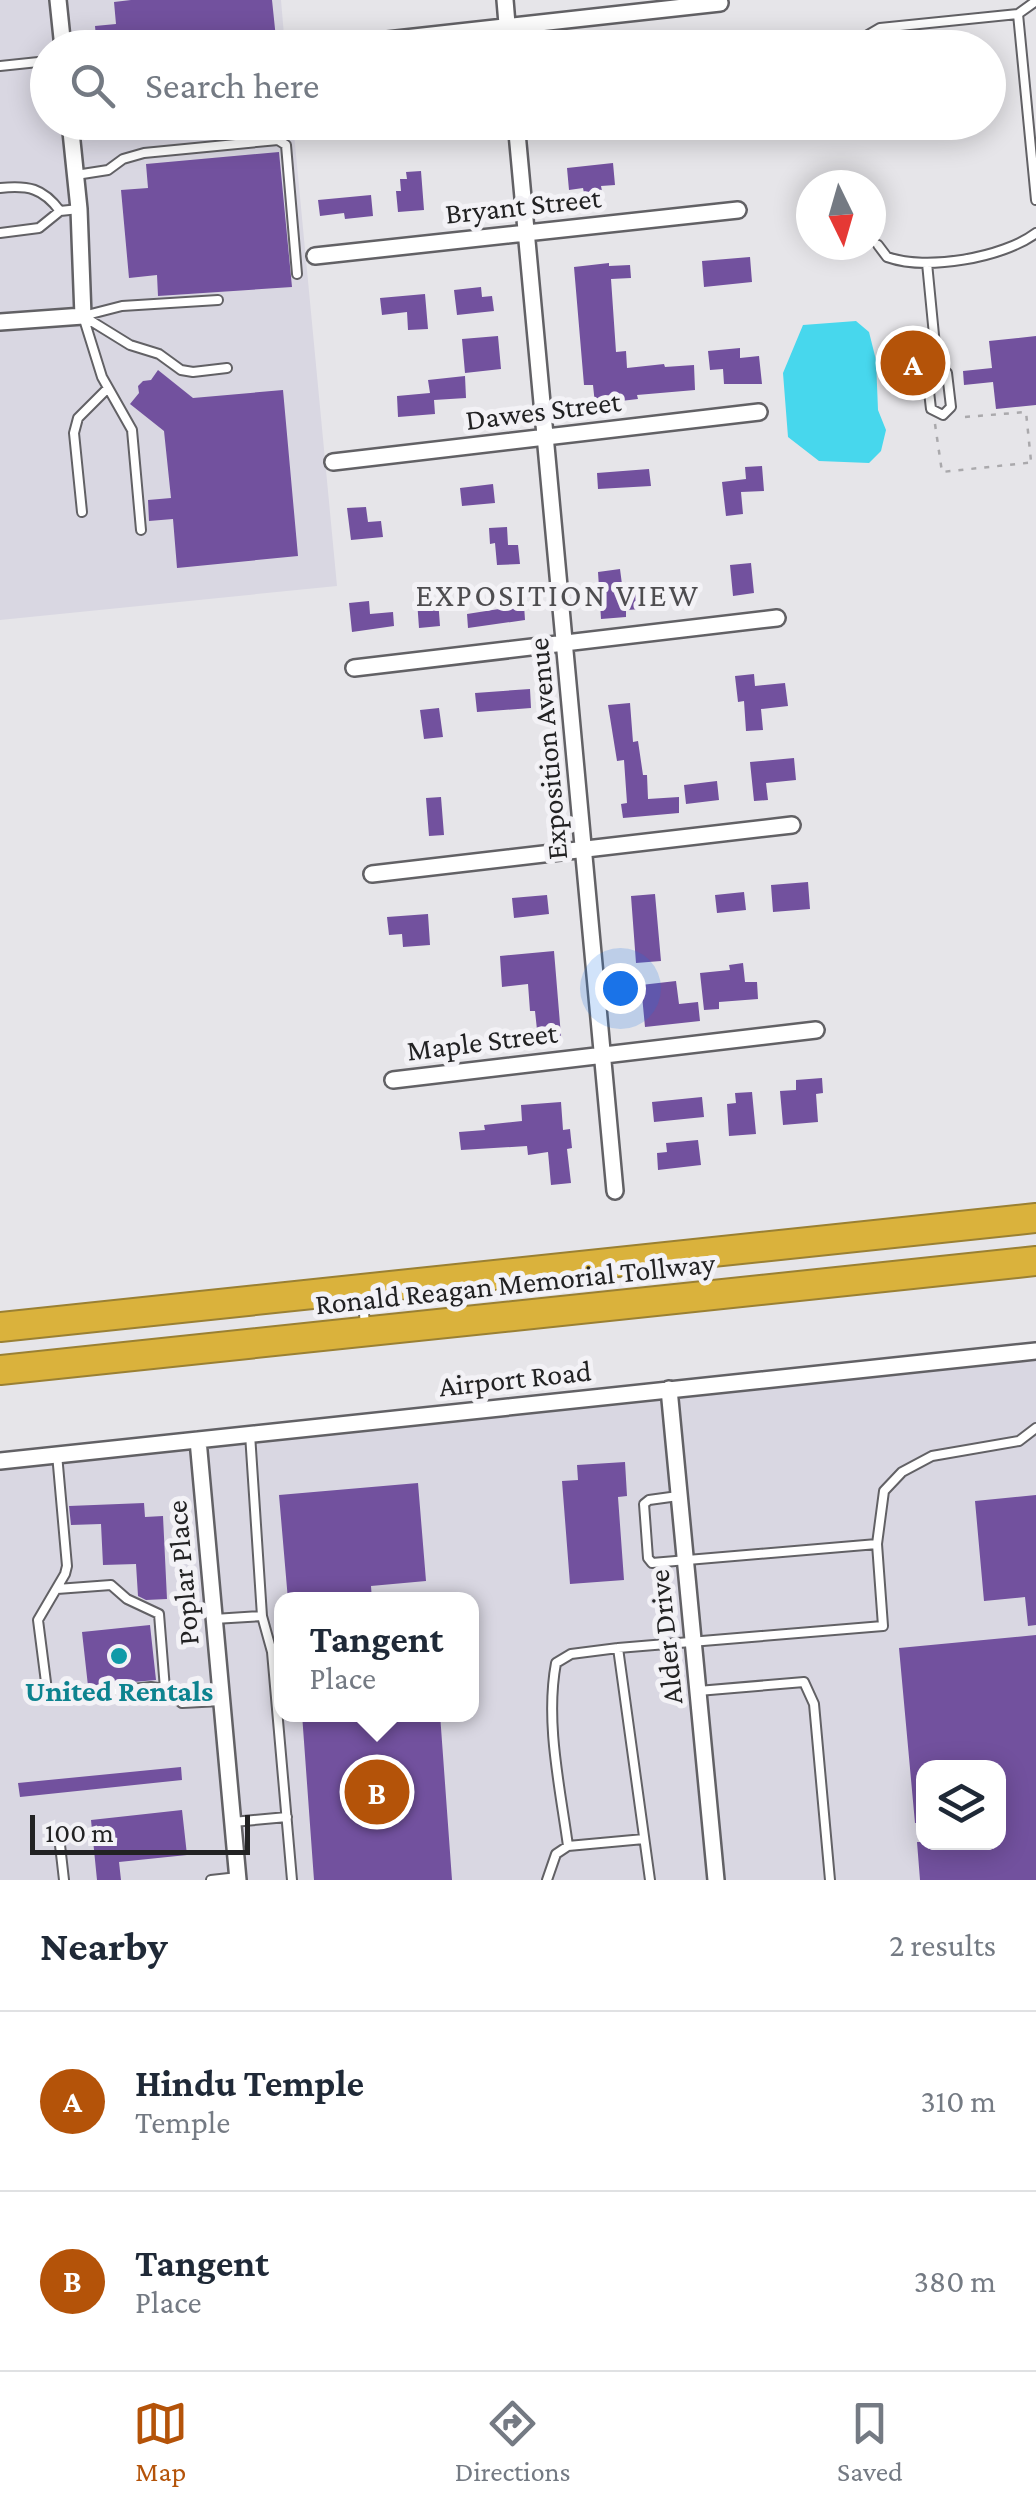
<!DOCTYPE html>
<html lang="en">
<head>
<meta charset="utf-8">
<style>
	:root { --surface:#fff; --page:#f6f6f7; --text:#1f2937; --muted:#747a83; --line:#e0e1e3; --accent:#b45309 }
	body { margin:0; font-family:"Crimson Pro",serif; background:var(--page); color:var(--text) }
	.controls { position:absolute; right:30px; bottom:30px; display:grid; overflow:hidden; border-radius:20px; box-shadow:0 5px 25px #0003 }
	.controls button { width:90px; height:90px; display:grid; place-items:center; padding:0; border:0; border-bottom:2px solid var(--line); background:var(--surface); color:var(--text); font:50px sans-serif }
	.compass { position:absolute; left:796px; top:170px; width:90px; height:90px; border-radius:50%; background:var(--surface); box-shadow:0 5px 25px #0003; rotate:175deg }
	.scale { position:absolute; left:30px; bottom:25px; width:220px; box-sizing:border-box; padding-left:10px; border:5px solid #222223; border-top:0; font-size:28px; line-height:35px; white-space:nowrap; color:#222223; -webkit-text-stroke:8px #f3f2f6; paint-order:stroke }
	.you { position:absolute; left:620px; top:988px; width:35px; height:35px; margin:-25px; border:8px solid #fff; border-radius:50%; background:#1a73e8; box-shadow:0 0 0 15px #1a73e833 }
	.badge { display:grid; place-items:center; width:65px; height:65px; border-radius:50%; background:var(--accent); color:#fff; font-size:32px; font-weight:700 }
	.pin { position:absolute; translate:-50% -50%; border:5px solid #fff; box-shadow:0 2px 10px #0006 }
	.popup { position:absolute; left:274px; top:1592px; width:205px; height:130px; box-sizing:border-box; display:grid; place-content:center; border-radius:20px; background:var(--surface); filter:drop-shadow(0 2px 8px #0005); font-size:32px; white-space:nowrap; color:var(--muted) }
	.popup b { font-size:38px; color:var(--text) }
	.popup::after { content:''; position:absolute; left:50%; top:100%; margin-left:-20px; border:20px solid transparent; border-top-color:var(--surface) }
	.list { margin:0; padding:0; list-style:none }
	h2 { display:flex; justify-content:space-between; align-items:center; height:130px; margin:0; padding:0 40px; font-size:42px }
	h2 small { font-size:32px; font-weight:400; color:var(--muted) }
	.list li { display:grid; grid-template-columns:65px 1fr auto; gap:30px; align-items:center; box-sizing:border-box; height:180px; padding:0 40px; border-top:2px solid var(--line) }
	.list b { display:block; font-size:38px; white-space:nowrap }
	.list p { margin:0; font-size:32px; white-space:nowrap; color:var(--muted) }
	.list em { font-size:32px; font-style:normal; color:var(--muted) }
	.icon { flex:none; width:55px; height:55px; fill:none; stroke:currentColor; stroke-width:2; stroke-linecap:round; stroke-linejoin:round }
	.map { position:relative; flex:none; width:1036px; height:1880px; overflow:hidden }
	.search { position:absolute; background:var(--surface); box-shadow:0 5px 25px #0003; left:30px; right:30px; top:30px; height:110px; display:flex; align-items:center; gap:25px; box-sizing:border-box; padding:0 35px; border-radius:55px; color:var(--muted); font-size:38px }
	.sheet { height:490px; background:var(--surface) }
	nav { display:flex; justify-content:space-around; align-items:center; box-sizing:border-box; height:140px; border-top:2px solid var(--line); background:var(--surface); font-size:28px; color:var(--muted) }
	nav a { display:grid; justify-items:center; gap:5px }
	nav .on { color:var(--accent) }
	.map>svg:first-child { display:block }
</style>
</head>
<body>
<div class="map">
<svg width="1036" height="1880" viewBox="0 0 1036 1880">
	<rect width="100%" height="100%" fill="#e6e5e9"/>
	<path fill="#d9d7e2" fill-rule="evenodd" d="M0 0H281L285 47 48 48V122L293 123 337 586 0 620Z
		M1036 1358V1880H0V1470ZM282 1600H472V1714H282ZM924 1768H998V1842H924Z"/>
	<path fill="#47d7ed" d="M856 321 869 332 876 360 878 410 886 430 881 451 869 463 819 461 788 437 783 373 803 325Z"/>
	<path fill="#72519e" d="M131 0H272L277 48H97L95 26 116 24 114 2Z
		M279 152 292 287 158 296 157 275 129 278 121 190 148 188 146 164Z
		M613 163 615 185 601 186 602 191 584 193 583 188 569 190 567 168Z
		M421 171 424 210 398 212 396 191H401L400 179H407L406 172Z
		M371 195 373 216 345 219 344 213 320 216 318 200Z
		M750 257 752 282 704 287 702 261Z
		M609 263V266L630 265 631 278 611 279 616 352 626 351 627 368 664 364 665 367 694 365 695 390 637 395 638 399 595 404 593 385H584L574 267Z
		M481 287 482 297 492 296 494 311 457 315 454 290Z
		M425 294 428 329 408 330 407 312 382 315 380 298Z
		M498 336 501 369 465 373 462 339Z
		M1036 336V405L996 409 993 382 964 385 963 371 992 368 989 341Z
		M740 348V358L759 356 762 384H724L723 369 710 370 708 351Z
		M158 370 193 398 283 390 298 556 177 568 173 519 149 521 148 500 171 498 164 431 130 404 139 393 138 386 143 381 151 380Z
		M465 376 466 398 434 400 435 414 398 417 397 396 430 393 428 380Z
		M762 466 764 491 741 492 743 514 726 516 722 482 746 479 745 467Z
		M649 469 651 486 598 489 597 473Z
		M493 484 495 503 462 506 460 488Z
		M366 507 368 522 381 521 383 537 351 540 347 508Z
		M507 527 508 545H518L520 564 497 565 495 543 490 544 489 528Z
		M751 563 754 593 733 596 730 565Z
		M620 569 623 592 659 590 660 608 626 610V617L601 619 598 572Z
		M438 599 440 626 419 628 417 600Z
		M369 601 370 614 393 612 394 626 352 632 349 603Z
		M524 605 525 620 468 628 467 614Z
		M754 674 755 686 785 683 788 706 761 709 763 730 746 731 744 701 738 702 735 676Z
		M530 689 531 708 477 712 475 693Z
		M630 703 633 742 638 741 643 775H647L648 799 679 797V813L623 818 621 804 627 803 624 760 617 761 608 705Z
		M439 708 443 737 424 739 420 710Z
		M794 758 796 780 766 783 768 800 754 801 750 762Z
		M717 781 719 800 686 804 684 785Z
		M441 797 444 835 429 836 426 798Z
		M808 882 810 909 773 912 771 885Z
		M744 892 746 910 717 913 715 895Z
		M655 894 661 961 636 963 631 896Z
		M547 895 549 914 514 918 512 898Z
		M428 914 430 945 403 947 402 934 389 935 387 917Z
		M554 951 561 1036 538 1039 535 1011H530L528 984 502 987 500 956Z
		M743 963 745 982H757L758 999 719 1002V1009L704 1010 700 973 730 970 729 965Z
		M676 981 679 1004 698 1002 700 1021 645 1027 641 985Z
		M822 1078 823 1093 816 1094 818 1122 783 1125 780 1091 796 1090V1080Z
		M752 1092 756 1134 729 1136 727 1104 736 1103 735 1093Z
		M702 1097 704 1117 654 1122 652 1102Z
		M561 1102 563 1130 570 1129 572 1148 567 1149 571 1183 551 1185 548 1152 528 1155 527 1146 461 1150 459 1132 485 1130 484 1125 522 1121 521 1105Z
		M698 1140 701 1165 658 1170 657 1153 667 1152 666 1143Z
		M625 1462 627 1496 618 1497 624 1580 570 1584 562 1481 578 1480 577 1465Z
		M418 1483 426 1581 371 1586 372 1600H288L279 1495Z
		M1036 1495V1625L1028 1626 1025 1597 984 1601 975 1501Z
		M144 1503 145 1517 163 1516 167 1599 146 1600 138 1596 136 1564 103 1565 101 1524 71 1525 69 1506Z
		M150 1625 156 1680 88 1686 82 1632Z
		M1036 1635V1880H920L917 1842H998V1768H924V1823H915L899 1648Z
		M302 1714H440L452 1880H314Z
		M181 1767 182 1780 20 1797 18 1783Z
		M182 1810 187 1855 119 1862 121 1880H97L91 1820Z"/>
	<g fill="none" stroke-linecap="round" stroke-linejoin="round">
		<defs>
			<path id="lane" d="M1018 14 1036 200
				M860 48 868 35 880 28 1018 14 1036 1
				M0 66 48 61
				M76 175 108 170 123 159 144 153 278 140 286 145 297 274
				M0 188C28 185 43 188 60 211
				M0 233 39 228 60 211 79 209
				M878 245 887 257C926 271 1003 258 1036 233
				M927 263 937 366 947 373 951 407 943 415 931 409 927 374 937 366
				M83 316 102 377 132 430 141 530
				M83 316 130 345 159 354 181 370 193 372 227 368
				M83 316 122 306 218 300
				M82 512 74 433 78 418 108 388
				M362 1293 365 1324
				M250 1434 262 1616 272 1652 292 1880
				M57 1454 67 1566 65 1574 38 1620 48 1698 151 1687 165 1689 182 1703 221 1701
				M678 1496 649 1500 644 1504 648 1558 652 1563 877 1544 884 1491 902 1472 932 1456 1019 1441 1036 1428
				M57 1589 111 1585 127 1599 159 1614 165 1689
				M214 1619 262 1616
				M698 1691 804 1682 814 1704 830 1880
				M233 1822 287 1817
				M60 1845 64 1880
				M568 1846C560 1787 545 1722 556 1663L571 1654 618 1648
				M211 1880 238 1877
				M547 1880 556 1854 568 1846 644 1839
				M650 1880 618 1648 883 1626 877 1544"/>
			<path id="street" d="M58 0 63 48
				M505 0 509 48
				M315 48 720 3
				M516 122 615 1191
				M315 256 738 210
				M0 322 83 316 79 209 70 122
				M333 462 759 412
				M354 668 777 618
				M372 874 792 825
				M393 1080 816 1030
				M669 1389 716 1880
				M198 1440 238 1880
				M0 1461 1036 1351"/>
			<path id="highway" d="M0 1327 1036 1218
				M0 1370 1036 1261"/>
		</defs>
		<use href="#lane" stroke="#626165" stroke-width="12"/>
		<use href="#street" stroke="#626165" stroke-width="20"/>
		<use href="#highway" stroke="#9a8033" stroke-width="32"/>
		<path stroke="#aaa9ac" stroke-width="2.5" stroke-dasharray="5 8" stroke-linecap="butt" d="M965 417 1026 412 1031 461
			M935 424 942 472 1036 462"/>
		<use href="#lane" stroke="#fff" stroke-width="8"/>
		<use href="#street" stroke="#fff" stroke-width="15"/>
		<use href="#highway" stroke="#dab23c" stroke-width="28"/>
	</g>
	<circle fill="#0f9aa8" stroke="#f3f2f6" stroke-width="4" cx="119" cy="1656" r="10"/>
	<g text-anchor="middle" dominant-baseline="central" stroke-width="10" stroke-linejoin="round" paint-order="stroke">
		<g font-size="30" fill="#222223" stroke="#f3f2f6">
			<text transform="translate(523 205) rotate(-6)">Bryant Street</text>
			<text transform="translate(543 410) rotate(-7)">Dawes Street</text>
			<text transform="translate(547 749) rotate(-95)">Exposition Avenue</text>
			<text transform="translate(482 1041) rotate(-7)">Maple Street</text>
			<text transform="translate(515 1283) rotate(-6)">Ronald Reagan Memorial Tollway</text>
			<text transform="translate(515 1378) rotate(-6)">Airport Road</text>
			<text transform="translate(182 1573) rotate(-95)">Poplar Place</text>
			<text transform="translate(665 1637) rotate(-96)">Alder Drive</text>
		</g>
		<g font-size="30" font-weight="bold" fill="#0d838f" stroke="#f3f2f6">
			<text x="119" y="1690">United Rentals</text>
		</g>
		<g font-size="32" letter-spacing="2.5" fill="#4e4d50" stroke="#f3f2f6">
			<text x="558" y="595">EXPOSITION VIEW</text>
		</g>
	</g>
</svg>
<div class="controls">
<button><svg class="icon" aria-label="layers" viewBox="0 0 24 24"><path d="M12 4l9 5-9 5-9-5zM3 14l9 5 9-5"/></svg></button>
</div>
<svg class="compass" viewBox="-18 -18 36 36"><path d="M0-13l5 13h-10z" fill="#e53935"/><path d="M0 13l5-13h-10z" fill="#747a83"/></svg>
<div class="scale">100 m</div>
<div class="you"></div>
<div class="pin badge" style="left:913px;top:363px">A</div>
<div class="pin badge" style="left:377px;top:1792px">B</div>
<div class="popup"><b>Tangent</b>Place</div>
<div class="search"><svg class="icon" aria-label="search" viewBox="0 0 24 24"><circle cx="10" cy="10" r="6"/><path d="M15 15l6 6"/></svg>Search here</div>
</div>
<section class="sheet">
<h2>Nearby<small>2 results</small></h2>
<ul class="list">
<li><span class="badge">A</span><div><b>Hindu Temple</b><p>Temple</p></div><em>310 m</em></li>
<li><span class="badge">B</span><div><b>Tangent</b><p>Place</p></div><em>380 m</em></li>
</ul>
</section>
<nav>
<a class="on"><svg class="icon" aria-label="map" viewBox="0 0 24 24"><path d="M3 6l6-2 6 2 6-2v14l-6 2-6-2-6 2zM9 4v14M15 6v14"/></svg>Map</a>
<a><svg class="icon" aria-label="directions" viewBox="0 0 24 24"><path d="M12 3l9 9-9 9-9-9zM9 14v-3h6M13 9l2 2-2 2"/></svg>Directions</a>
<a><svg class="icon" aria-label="saved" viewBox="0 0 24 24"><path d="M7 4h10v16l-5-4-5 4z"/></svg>Saved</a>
</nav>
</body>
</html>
